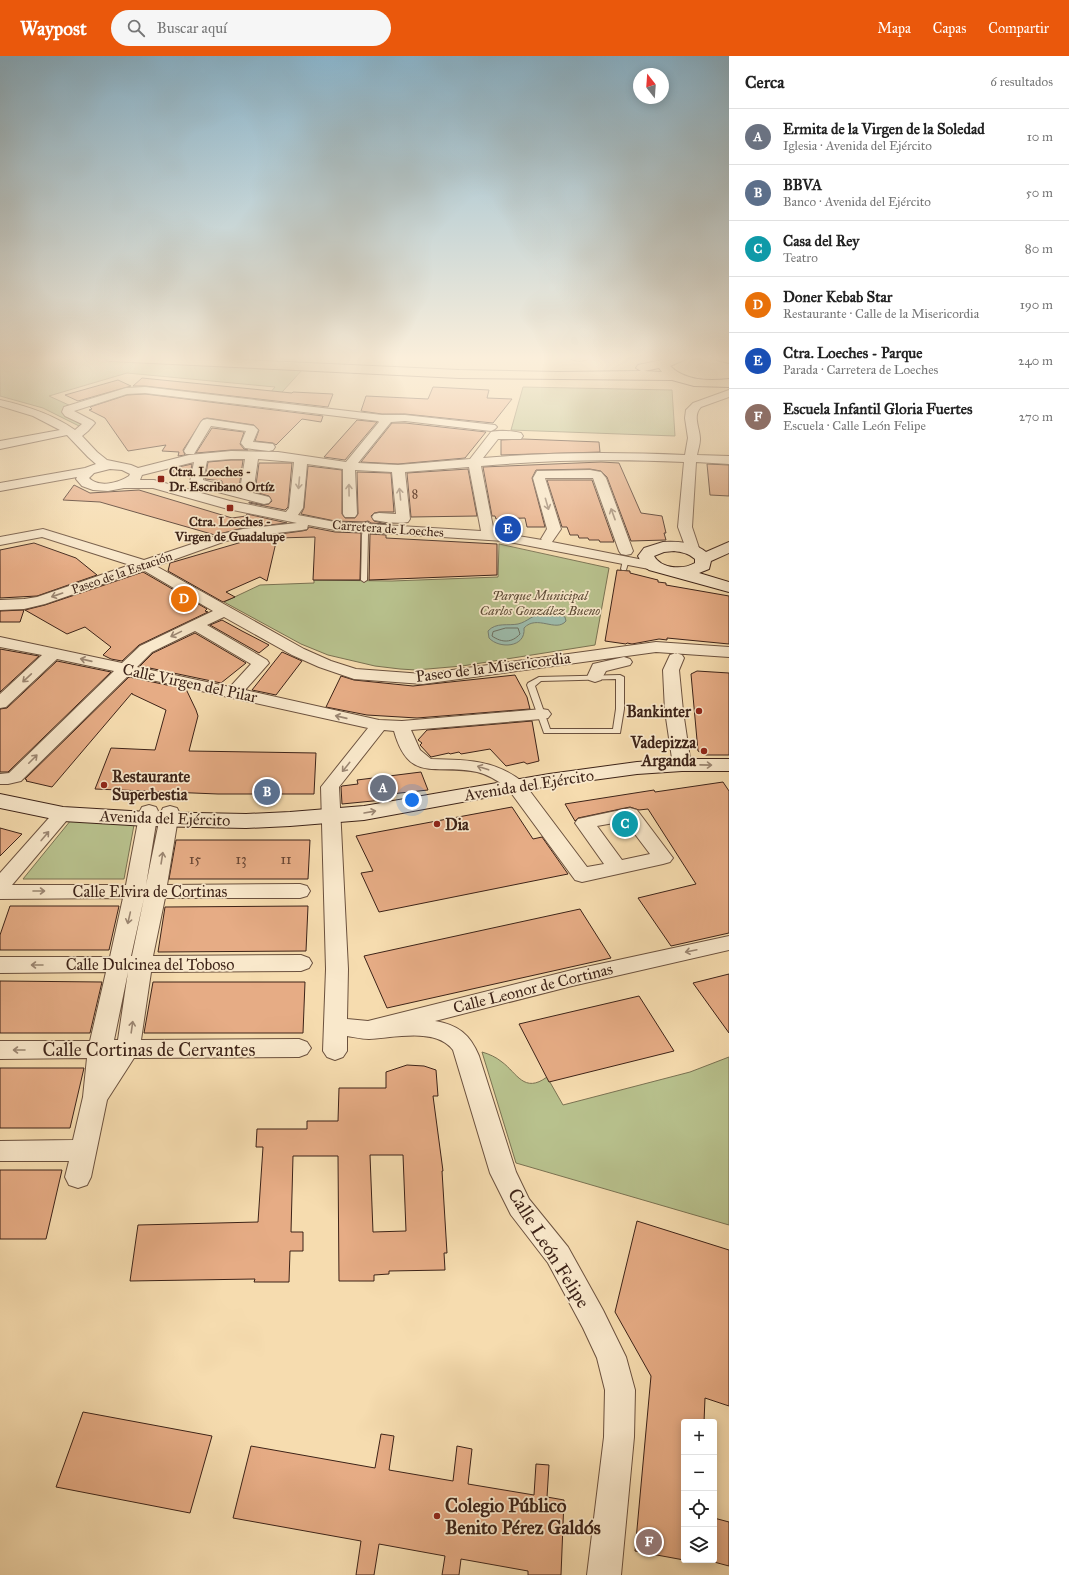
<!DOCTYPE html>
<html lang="es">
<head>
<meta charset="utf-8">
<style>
	:root { --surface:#fff; --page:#f6f6f6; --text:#222; --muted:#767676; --line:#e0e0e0; --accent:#ea580c }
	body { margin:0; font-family:"IM FELL Great Primer",serif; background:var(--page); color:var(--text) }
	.controls { position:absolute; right:12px; bottom:12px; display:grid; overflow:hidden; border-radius:4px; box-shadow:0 2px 10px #0003 }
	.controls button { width:36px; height:36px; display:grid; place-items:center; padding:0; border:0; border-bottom:1px solid var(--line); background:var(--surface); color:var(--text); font:20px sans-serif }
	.compass { position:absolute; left:633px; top:12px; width:36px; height:36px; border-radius:50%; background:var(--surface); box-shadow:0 2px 10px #0003; rotate:343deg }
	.you { position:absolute; left:412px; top:744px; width:14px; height:14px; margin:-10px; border:3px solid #fff; border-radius:50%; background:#1a73e8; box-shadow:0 0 0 6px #1a73e833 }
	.badge { display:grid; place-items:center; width:26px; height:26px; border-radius:50%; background:var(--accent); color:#fff; font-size:13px; font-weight:700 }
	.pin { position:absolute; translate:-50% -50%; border:2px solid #fff; box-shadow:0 1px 4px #0006 }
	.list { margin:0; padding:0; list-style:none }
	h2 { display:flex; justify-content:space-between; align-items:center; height:52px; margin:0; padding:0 16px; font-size:17px }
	h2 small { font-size:13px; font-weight:400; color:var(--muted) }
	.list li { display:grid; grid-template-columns:26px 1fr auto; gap:12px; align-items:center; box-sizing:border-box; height:56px; padding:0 16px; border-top:1px solid var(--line) }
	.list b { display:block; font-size:15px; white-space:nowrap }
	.list p { margin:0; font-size:13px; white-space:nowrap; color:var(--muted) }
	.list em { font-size:13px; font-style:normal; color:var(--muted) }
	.icon { flex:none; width:22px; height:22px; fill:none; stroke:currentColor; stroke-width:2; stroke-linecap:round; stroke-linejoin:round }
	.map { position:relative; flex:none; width:729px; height:1519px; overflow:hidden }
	header { display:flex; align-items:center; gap:24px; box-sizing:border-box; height:56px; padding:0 20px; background:var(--accent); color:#fff }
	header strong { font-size:19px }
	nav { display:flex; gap:22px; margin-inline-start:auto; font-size:14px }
	.search { width:280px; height:36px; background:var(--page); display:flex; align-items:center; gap:10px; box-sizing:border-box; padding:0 14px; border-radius:22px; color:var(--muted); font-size:15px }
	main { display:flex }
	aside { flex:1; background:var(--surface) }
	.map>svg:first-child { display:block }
</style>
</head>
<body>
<header>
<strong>Waypost</strong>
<div class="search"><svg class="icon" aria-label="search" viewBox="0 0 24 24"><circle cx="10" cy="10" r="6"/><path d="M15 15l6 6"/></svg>Buscar aquí</div>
<nav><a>Mapa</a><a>Capas</a><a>Compartir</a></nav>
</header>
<main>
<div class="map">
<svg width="729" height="1519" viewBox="0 0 729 1519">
	<rect width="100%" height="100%" fill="#f6dcaf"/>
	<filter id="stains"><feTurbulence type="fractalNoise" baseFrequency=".005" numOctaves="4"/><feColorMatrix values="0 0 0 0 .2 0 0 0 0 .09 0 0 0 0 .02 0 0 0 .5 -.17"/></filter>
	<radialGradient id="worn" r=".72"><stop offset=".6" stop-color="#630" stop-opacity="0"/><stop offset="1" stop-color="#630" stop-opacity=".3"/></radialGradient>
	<path fill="#b8c18d" stroke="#7a7252" d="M53 301V303L103 304 302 314 274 345 264 344 275 331 127 317 49 340 71 350 67 352 83 367 79 370 43 352 0 340V302Z
		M523 331 672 334 675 380 511 374Z
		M499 488 609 512 595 589 462 610 416 614 400 613 375 610 328 599 301 588 224 546 260 529 314 527V524L392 525 498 521Z
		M71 764 134 769 124 823H23Z
		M482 996C489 998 496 1001 502 1006 517 1017 524 1038 547 1021L563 1049 690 1016 729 1001V1169L516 1107Z"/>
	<path fill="#9dbcac" stroke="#777f71" d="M544 556 556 557 565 561 566 565C556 577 537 558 524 572 526 592 499 593 489 582L488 575C496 566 508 570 518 568 527 566 534 558 544 556Z"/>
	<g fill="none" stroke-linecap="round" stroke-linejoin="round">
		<path stroke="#6d7062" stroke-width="1" d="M506 572H518L520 578C512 587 502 587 492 580L493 576Z"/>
	</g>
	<path fill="#e6ac85" stroke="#3d2318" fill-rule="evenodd" d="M142 322 292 337 293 336 333 338 328 351 145 330H133Z
		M118 324 131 330 78 345 65 339Z
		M433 331 489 334 487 342 512 343 493 367 405 358H382L361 355 366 340 428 343Z
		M145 338 323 360 321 366 302 363 276 389 273 387 255 385 259 374 254 369 207 362 203 363 183 394 185 399 178 400 179 396 162 395 166 389 128 395 105 362 89 354 92 353 90 351 127 339Z
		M357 364 377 366 345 404 324 401Z
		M392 367H405L486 376 465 402 398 408 361 406Z
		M212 372 244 376 240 388 244 393 248 394H231L196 397Z
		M523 383 599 386 600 396 501 399V384Z
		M231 404H243L239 432 222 428V425L205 423 208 406Z
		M601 406 619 407 641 457 662 460 666 477H664L666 484 631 485 607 421 601 415 590 413 536 414 532 422 545 471H527L525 462 496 463 495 460H492L483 411Z
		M259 407H292L288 451 285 454 249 447V446L264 449 269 448 272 445 269 440 255 436Z
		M192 408 190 420H172L174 412Z
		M707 408 729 409V440L710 439Z
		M308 410 342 414V458L345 462H355L358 458 357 416 391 417 394 456H379L374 457 371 460 374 465 386 468 371 467 368 465 364 466 335 465 301 458 304 452Z
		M468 413 477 460 411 461 407 417Z
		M547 424H592L614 486H600L599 484H589L588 482H579L578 479H570L567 471H562Z
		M74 429 90 437 139 434 232 462 246 460 247 458 287 467 243 472 215 479 100 446 63 444Z
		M309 471 335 476 361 477 360 524H313L315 481 277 482 267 525 260 521 226 536 235 541 223 546 168 515 170 507 242 486 236 484 302 475 307 474Z
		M370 478 386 479V482L497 488V519L369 524Z
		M34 487 76 502 97 519 37 540 0 542V494Z
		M617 514 630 515V517L658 524V526L666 527V529L729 540V588L667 582V584L659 583 632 588 627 587 626 588 605 585Z
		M143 516 207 553 205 555 208 556 139 589 122 605 111 603 103 599 111 591 85 571 67 578 25 554 45 549Z
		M24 554 20 566H0V555Z
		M222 564 242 575 269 589 259 597 210 569Z
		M195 577 246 607 221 627 140 610 153 597Z
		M0 593 39 600 0 636Z
		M282 596 302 605 276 639 252 634Z
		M57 605 111 616 8 716H0V653L7 652Z
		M697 615 729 617V699H706L698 695 691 618Z
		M515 619 527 641 530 653 417 662 367 659 326 651 341 620 354 624 413 630Z
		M129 621 186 633 196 654 198 660 189 695 316 697 314 738H218L95 733 111 692 155 694 166 654 132 638V637L52 731 26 725 27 724 25 723Z
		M532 665 539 705 527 708 524 706 506 710 490 693 461 698 459 696 450 698 449 697 431 701 420 689 422 687 418 684 427 674Z
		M421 716 428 734 382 739 383 744 342 748 341 731 342 730 358 728 357 724Z
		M723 726 729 735V877L671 890 638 842 696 828 648 753 639 754 630 751 578 762 575 765 565 748 654 734 655 736Z
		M512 751 533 783 542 781 568 818 379 856 361 817 373 815 356 780Z
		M0 772 22 778 0 800Z
		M176 784H310L308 823H169Z
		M10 850H119L109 894H0V879Z
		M308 850 306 895 158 896 165 851Z
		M580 853 611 902 387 952 364 900Z
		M729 918V977L693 927Z
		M0 925 102 926 90 977H0Z
		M153 926H305L303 977H144Z
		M639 940 674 995 549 1026 519 968Z
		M407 1009 424 1010 436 1014 438 1040H433L443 1115H442L447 1197H444L445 1214 389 1215V1218L374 1219V1225H339L338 1100H293L291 1176H303V1195H290L289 1226H254L255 1223 130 1225 138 1169 258 1166 263 1091H256L257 1073H307V1065H338L339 1032H386V1016ZM370 1099H403L406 1175 373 1176Z
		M0 1012H84L70 1072H0Z
		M0 1114H62L46 1183H0Z
		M637 1165 729 1194V1350L705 1342 704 1366H684V1504L635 1495 651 1320 615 1256Z
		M83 1356 212 1380 190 1457 56 1431Z
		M381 1378 394 1380 389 1414 453 1425 457 1390 472 1393 468 1428 534 1439 536 1408 549 1409 547 1441 564 1444 561 1519H528V1515L461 1503 459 1519H442L445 1500 379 1488 374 1519H356L361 1485 233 1462 251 1390 375 1412Z
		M714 1462 729 1466V1510L714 1506Z"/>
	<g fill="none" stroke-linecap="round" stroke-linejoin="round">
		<defs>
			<path id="lane" d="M367 466 370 468 368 479 367 524 364 526 361 524 362 479 364 468Z
				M626 502 629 504 626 514H622L621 513 623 504Z
				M620 619 624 621V653L620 677H544L527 629 528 627 539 621ZM616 623V653L613 673H550L535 630 541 625Z"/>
			<path id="street" d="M569 301H590C586 306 573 306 569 301Z
				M145 331 382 359H405L495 369 497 371 495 373 491 375 405 365 391 366 358 407 398 409 470 403 491 376C500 374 512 375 521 377L523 380 521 383H498L483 402C550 396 618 396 685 399L688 382 685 362 686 354 693 347 729 334V341L701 351C692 360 700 372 700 383 700 388 698 394 697 399L729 400V408L696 406 692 471 700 495 698 498 693 499 688 498 678 471 684 406C616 403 548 404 481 410L494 476 542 484 541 483 547 473 533 422 537 415 590 414 601 416 606 422 633 495 631 498 626 499 621 498 619 495 593 422H545L561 473 552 486 659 507 661 510 659 513 654 514 504 485 335 474 308 469 307 473 302 474 243 481 226 485 156 510 304 593 331 605 356 613 423 618 656 586 729 591V601L656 596 423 628 354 623 319 611 292 599 224 561 207 569 267 604 269 607 245 634 379 664 402 665 542 653 548 654 551 658 548 662 542 663 411 674 420 694 431 703C466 704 493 703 523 726L587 811 604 808 575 767 578 763 630 752 637 754 673 802 670 806 663 808 582 826 575 824 509 734C500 726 490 719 477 716 437 707 409 729 394 675L384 674 339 731 348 913 347 963 368 965 572 914 729 880V894L572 930 435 965C458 969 470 978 479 1000L516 1116 529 1143 568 1191 603 1254 626 1301 635 1334 634 1381 621 1519H587L604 1381 605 1334 597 1302 583 1272 548 1207 511 1159 490 1117 453 994C436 971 393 982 369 983 362 983 354 981 347 980V995L343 1001 335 1004 327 1001 323 995 326 913 321 731 368 672 129 619 21 725 8 728H0V718L9 717 114 615 57 603 6 651 0 652V638L42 599 0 591V581L122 607 140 590 213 555 143 514 45 548 24 553 0 554V544L24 543 37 541 130 509 42 481 0 489V481L43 473 144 504 222 478 243 473 297 467 228 453 153 432H124L108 435 93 434 82 430 76 423 77 421 0 435V427L85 412 96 408 88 401 67 379 0 393V385L60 374 33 360 0 350V344C27 350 52 358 75 374L82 368 65 360 62 356 64 351 126 332ZM145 337 378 365 379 366 346 406 278 396 231 395 189 399 138 412 131 409 107 404 97 396 82 380 88 375 95 367 93 365 74 355 127 338ZM231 403H245L240 434 203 424 207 405ZM258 403 294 406 289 452 286 456 230 445 154 424H140L142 419 194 406 190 426 191 429 264 448 269 447 271 444 269 441 253 437ZM307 408 343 413V458L345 461H355L357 458 355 414 392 416 396 458 379 457 374 458 372 461 374 464C384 466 398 468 408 466L410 463 405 416 469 411 481 475 335 466 298 459 303 452ZM110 413 122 414 130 418 129 420C118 427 99 432 89 422L94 417ZM195 575 251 608 230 631 137 611 152 596ZM625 765 650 798 622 804 597 770Z
				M207 363 254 370 258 374 253 386 273 388 275 391 273 394 269 395 245 392 241 387 246 375 211 370 194 398H186L184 395 201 366 203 364Z
				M676 597 682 599 684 602 679 614 683 655 691 709 688 713 682 714 676 713 673 709 665 655 663 614 670 599Z
				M624 601 630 603 632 606 630 609 606 615 601 624 595 626 589 624 587 621 593 608Z
				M149 749 156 751 158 755 146 829 161 756 163 752 170 750 177 752 179 756 167 829 300 828 307 830 310 835 307 840 300 842H165L153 900 301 899 309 902 312 907 309 912 301 915 151 916 141 984 299 983 307 986 311 992 307 998 299 1001 134 1002 107 1044 91 1121 87 1129 78 1132 69 1129 65 1121 69 1105H0V1085L73 1084 83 1041 87 1002 0 1003V985H90L106 916 0 917V901H110L123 842 0 843V817L56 754 63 752 70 754 72 758 12 829H126L140 755 142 751ZM144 842 132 900H131ZM128 916 118 984H114Z"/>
			<path id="secondary" d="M663 486C678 485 694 486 706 496L729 486V497L711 505 709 513 699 517 729 526V536L649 514 643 510 638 500 644 492ZM674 495C682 496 688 497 695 503V507C683 514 661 513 654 500L664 496Z
				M682 703H729V715H682L637 718 549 730 364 764 290 770 246 772 147 770 63 765 0 752V738L63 751 147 756 246 758 290 756 364 750 549 718 637 706Z"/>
			<path id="highway" d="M104 301H180L459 314 558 316 641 315 636 312 638 309 662 304 668 301H686L684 304 670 310C685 325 708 325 729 323V331L694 330 672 324 459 322 110 305 106 304ZM659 312 662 316 644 315Z
				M715 301H729V307L717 304Z"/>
		</defs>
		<use href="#lane" stroke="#6b513e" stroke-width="2"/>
		<use href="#street" stroke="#6b513e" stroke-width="2"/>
		<use href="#secondary" stroke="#3d2318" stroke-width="2"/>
		<use href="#highway" stroke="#3d2318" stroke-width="2"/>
		<use href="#lane" fill="#f9e8cb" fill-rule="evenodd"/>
		<use href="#street" fill="#f9e8cb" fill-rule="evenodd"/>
		<use href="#secondary" fill="#f9e8cb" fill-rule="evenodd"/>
		<use href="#highway" fill="#f6dcaf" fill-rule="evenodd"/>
	</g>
	<defs><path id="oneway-shaft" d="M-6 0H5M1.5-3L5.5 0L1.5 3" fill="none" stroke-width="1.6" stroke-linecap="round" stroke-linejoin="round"/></defs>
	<g stroke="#9b8672">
		<use href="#oneway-shaft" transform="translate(299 427) rotate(95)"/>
		<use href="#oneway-shaft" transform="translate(349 434) rotate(-91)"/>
		<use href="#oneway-shaft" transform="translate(400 438) rotate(-96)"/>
		<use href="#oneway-shaft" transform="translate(547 448) rotate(74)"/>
		<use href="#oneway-shaft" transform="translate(613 458) rotate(-110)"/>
		<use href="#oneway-shaft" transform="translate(57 539) rotate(161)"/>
		<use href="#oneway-shaft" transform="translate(176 578) rotate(154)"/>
		<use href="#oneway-shaft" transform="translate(86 604) rotate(-167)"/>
		<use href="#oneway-shaft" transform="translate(27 622) rotate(137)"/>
		<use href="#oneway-shaft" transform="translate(341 661) rotate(-167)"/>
		<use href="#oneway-shaft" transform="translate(33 703) rotate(-45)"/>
		<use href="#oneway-shaft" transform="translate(706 709) rotate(1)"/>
		<use href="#oneway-shaft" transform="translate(346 711) rotate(129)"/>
		<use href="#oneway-shaft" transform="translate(483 712) rotate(-162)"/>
		<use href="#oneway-shaft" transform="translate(370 756) rotate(-10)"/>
		<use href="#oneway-shaft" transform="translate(45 780) rotate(-50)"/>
		<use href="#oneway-shaft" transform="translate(162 802) rotate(-81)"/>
		<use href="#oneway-shaft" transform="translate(39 835)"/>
		<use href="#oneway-shaft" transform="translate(129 862) rotate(103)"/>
		<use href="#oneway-shaft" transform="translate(691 895) rotate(168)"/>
		<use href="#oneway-shaft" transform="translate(37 909) rotate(180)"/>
		<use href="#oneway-shaft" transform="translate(132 971) rotate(-82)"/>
		<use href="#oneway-shaft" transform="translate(19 994) rotate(180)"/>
	</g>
	<linearGradient id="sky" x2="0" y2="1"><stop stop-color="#8ab7d0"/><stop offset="0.59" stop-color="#fbefdb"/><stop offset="1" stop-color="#fbefdb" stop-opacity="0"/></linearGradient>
	<rect width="729" height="513" fill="url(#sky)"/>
	<g fill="#8f2418" stroke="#f9e8cb" stroke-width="1.5">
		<rect x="157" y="419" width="8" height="8" rx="2"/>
		<rect x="226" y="448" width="8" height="8" rx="2"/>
		<circle cx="699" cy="655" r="4"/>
		<circle cx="704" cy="695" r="4"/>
		<circle cx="104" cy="729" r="4"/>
		<circle cx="437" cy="768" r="4"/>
		<circle cx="437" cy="1460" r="4"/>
	</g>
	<g text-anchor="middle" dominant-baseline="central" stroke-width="3.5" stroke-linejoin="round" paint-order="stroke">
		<g font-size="12" fill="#674533">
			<text x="415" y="438">8</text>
		</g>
		<g font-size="13" font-weight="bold" fill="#3d2318" stroke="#f9e8cb" text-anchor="start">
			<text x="169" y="416">Ctra. Loeches -<tspan x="169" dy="15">Dr. Escribano Ortíz</tspan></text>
			<text x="230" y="466" text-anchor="middle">Ctra. Loeches -<tspan x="230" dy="15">Virgen de Guadalupe</tspan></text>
		</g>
		<g font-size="13" fill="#3d2318" stroke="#f9e8cb">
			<text transform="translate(388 473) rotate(4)">Carretera de Loeches</text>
			<text transform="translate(122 517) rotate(-19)">Paseo de la Estación</text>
		</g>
		<g font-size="13" font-style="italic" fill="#5c4a35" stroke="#f9e8cb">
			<text x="540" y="540">Parque Municipal<tspan x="540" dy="15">Carlos González Bueno</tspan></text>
		</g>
		<g font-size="14" fill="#674533">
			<text x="195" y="803">15</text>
			<text x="241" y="803">13</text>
			<text x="286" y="803">11</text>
		</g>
		<g font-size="16" fill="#3d2318" stroke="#f9e8cb">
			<text transform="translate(493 611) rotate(-7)">Paseo de la Misericordia</text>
			<text transform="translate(190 627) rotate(12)">Calle Virgen del Pilar</text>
			<text transform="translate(529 729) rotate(-9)">Avenida del Ejército</text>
			<text transform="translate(165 762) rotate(2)">Avenida del Ejército</text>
			<text x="150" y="835">Calle Elvira de Cortinas</text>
			<text x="150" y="908">Calle Dulcinea del Toboso</text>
			<text transform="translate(533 932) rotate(-14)">Calle Leonor de Cortinas</text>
		</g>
		<g font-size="16" font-weight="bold" fill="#3d2318" stroke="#f9e8cb" text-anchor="end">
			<text x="691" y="655">Bankinter</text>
			<text x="696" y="686">Vadepizza<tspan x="696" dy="18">Arganda</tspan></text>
			<text x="112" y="720" text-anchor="start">Restaurante<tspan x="112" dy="18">Superbestia</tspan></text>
			<text x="445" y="768" text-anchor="start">Dia</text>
		</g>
		<g font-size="19" fill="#3d2318" stroke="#f9e8cb">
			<text x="149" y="993">Calle Cortinas de Cervantes</text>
			<text transform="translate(549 1192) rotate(58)">Calle León Felipe</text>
		</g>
		<g font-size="19" font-weight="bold" fill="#3d2318" stroke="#f9e8cb" text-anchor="start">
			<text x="445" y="1449">Colegio Público<tspan x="445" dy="22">Benito Pérez Galdós</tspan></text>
		</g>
	</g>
	<rect width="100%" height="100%" filter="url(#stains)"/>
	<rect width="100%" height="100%" fill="url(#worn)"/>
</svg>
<div class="controls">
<button>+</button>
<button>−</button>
<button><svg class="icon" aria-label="locate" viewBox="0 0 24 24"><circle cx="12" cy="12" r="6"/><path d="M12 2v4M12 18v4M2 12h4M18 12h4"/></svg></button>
<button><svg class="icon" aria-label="layers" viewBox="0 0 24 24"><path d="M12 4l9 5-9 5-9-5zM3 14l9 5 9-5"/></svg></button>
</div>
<svg class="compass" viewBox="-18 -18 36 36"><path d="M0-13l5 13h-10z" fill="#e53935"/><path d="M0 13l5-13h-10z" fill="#767676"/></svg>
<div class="you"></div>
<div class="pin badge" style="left:383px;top:732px;background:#6b7280">A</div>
<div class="pin badge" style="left:267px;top:736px;background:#5c6f8a">B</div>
<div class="pin badge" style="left:625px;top:768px;background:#0f9aa8">C</div>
<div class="pin badge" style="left:184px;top:543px;background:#e8710a">D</div>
<div class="pin badge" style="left:508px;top:473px;background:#1a4fb4">E</div>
<div class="pin badge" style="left:649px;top:1486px;background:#8d6e63">F</div>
</div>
<aside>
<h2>Cerca<small>6 resultados</small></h2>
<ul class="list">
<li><span class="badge" style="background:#6b7280">A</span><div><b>Ermita de la Virgen de la Soledad</b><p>Iglesia · Avenida del Ejército</p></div><em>10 m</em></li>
<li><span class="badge" style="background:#5c6f8a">B</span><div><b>BBVA</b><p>Banco · Avenida del Ejército</p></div><em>50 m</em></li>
<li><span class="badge" style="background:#0f9aa8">C</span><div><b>Casa del Rey</b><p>Teatro</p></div><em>80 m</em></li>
<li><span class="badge" style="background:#e8710a">D</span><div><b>Doner Kebab Star</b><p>Restaurante · Calle de la Misericordia</p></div><em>190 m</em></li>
<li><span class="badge" style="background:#1a4fb4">E</span><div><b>Ctra. Loeches - Parque</b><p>Parada · Carretera de Loeches</p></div><em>240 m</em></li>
<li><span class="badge" style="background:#8d6e63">F</span><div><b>Escuela Infantil Gloria Fuertes</b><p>Escuela · Calle León Felipe</p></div><em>270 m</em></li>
</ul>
</aside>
</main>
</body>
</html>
